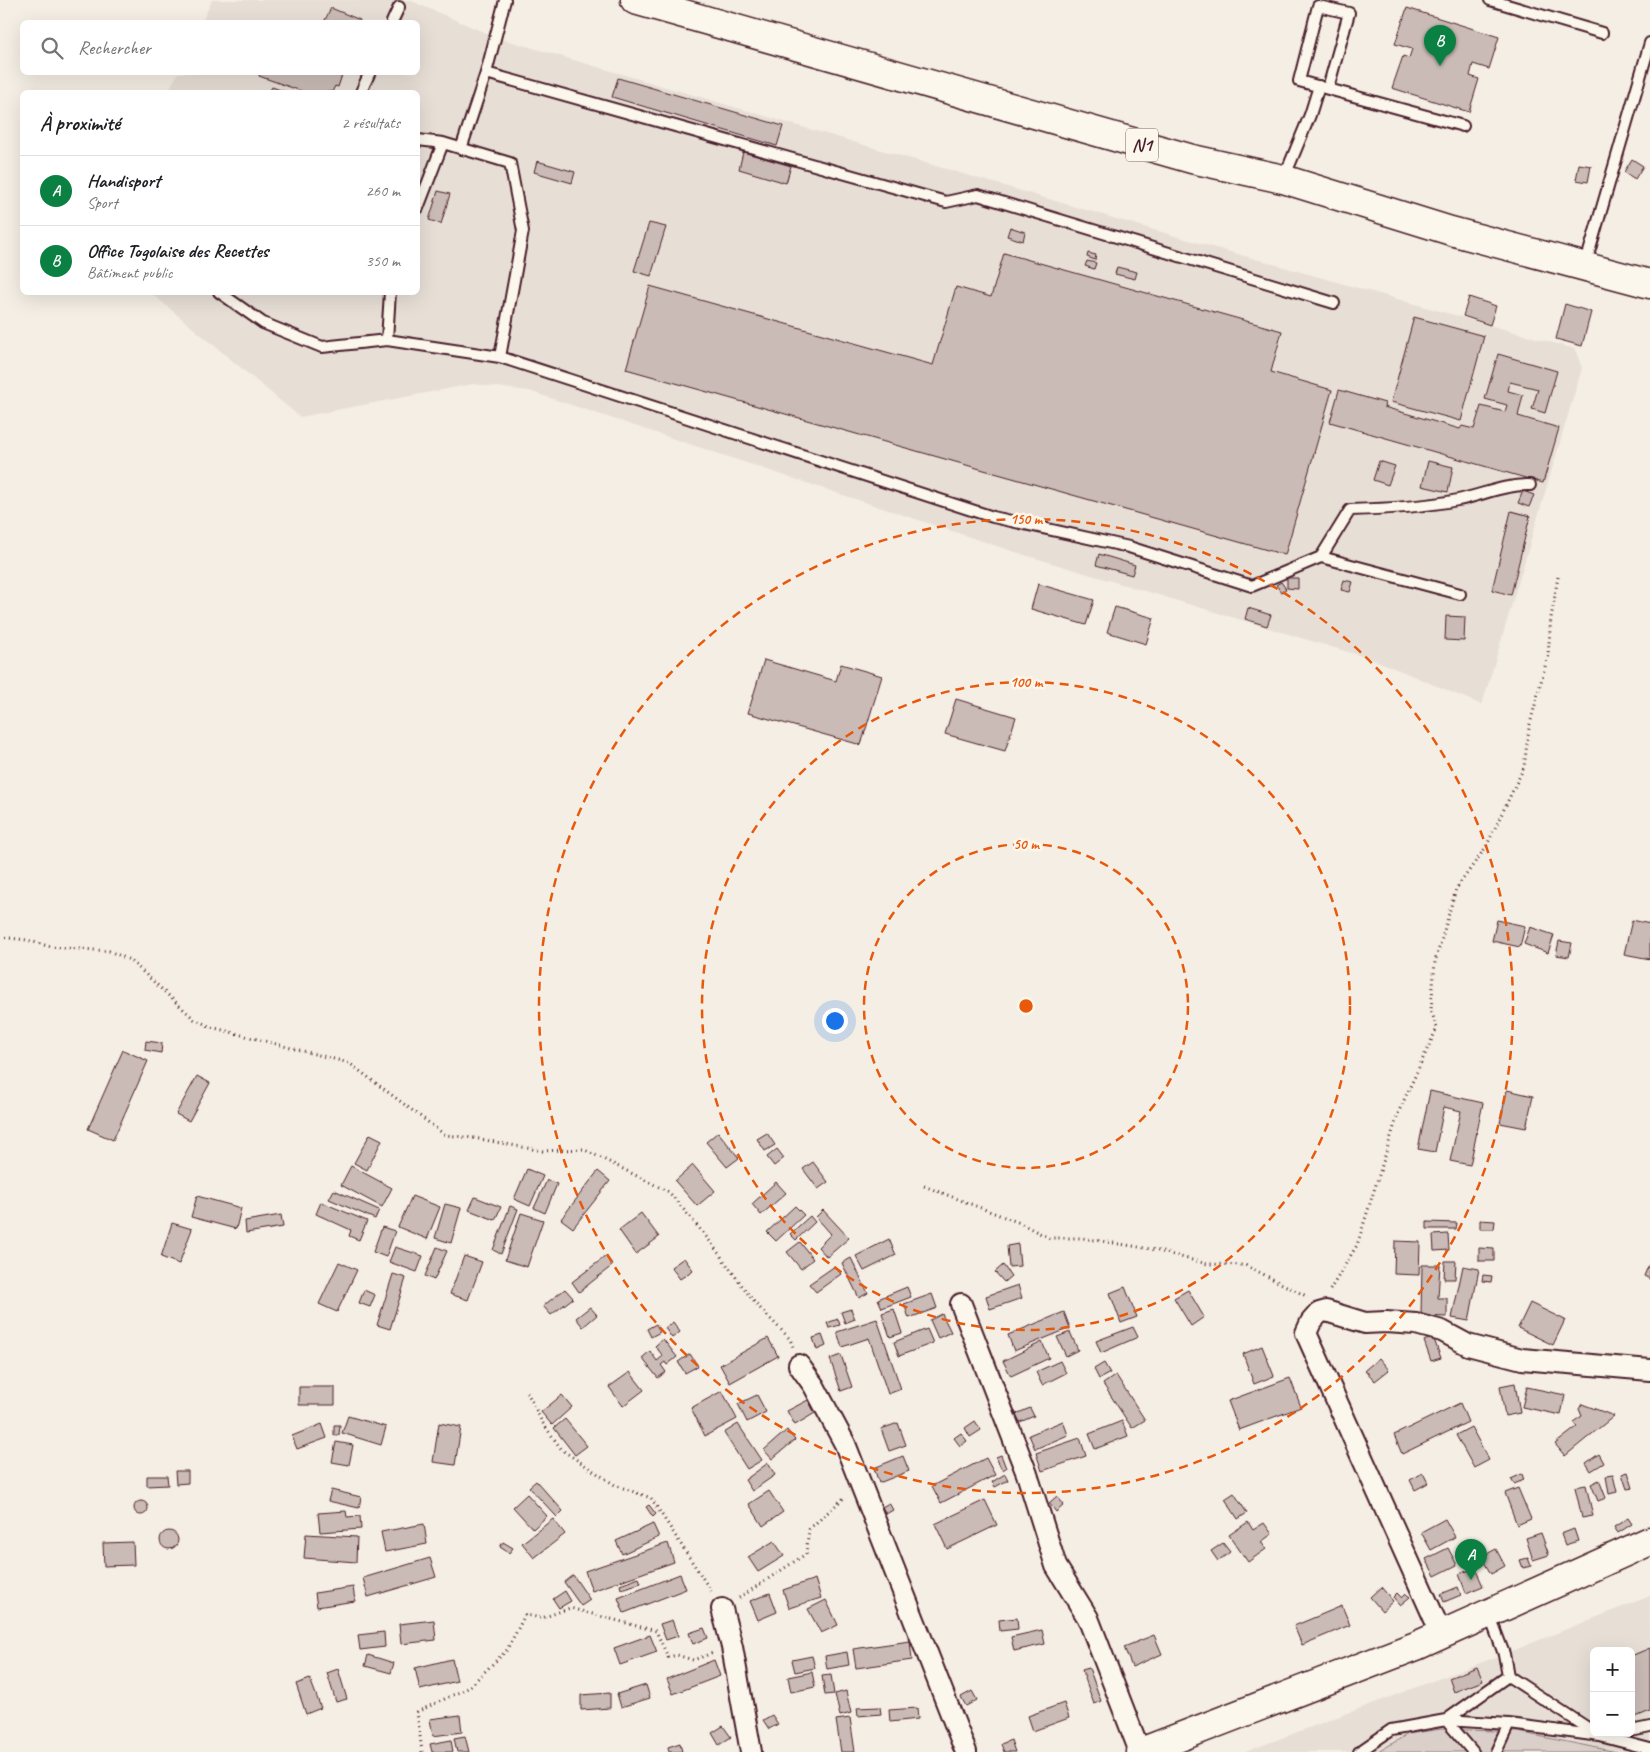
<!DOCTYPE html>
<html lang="fr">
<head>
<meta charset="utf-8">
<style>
	:root { --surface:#fff; --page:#f2f2f2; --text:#202124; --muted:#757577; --line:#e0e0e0; --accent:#0b8043 }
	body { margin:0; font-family:Caveat,sans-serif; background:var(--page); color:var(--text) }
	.controls { position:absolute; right:15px; bottom:15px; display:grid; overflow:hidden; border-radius:8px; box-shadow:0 5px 20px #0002 }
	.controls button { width:45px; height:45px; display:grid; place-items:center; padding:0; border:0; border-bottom:1px solid var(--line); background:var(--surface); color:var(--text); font:25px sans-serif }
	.you { position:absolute; left:834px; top:1020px; width:18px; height:18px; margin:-12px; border:4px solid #fff; border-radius:50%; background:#1a73e8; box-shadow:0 0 0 8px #1a73e833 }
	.badge { display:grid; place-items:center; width:32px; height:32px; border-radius:50%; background:var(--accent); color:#fff; font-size:16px; font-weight:700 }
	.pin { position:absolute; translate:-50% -41px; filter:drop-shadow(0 1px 2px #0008) }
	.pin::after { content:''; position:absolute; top:26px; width:18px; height:15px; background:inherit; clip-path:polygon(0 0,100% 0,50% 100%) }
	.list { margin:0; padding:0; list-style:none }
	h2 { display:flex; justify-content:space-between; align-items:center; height:65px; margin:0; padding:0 20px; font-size:21px }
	h2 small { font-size:16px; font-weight:400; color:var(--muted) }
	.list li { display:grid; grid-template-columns:32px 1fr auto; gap:15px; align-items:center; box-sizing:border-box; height:70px; padding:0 20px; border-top:1px solid var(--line) }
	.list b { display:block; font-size:19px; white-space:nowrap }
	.list p { margin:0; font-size:16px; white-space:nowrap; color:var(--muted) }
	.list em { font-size:16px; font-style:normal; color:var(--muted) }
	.icon { flex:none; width:28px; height:28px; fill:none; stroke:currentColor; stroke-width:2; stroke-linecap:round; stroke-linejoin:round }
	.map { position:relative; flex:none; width:1650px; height:1752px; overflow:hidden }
	.search { position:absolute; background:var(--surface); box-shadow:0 5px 20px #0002; left:20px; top:20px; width:400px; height:55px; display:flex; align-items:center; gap:12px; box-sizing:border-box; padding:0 18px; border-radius:8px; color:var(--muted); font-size:19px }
	.panel { position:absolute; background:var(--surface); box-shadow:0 5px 20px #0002; left:20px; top:90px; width:400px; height:205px; border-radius:8px }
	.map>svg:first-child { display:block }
</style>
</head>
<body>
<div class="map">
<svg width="1650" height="1752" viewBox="0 0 1650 1752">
	<rect width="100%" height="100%" fill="#f4eee4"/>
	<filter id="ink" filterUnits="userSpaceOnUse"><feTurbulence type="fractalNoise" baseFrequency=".02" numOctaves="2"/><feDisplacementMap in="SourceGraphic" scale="10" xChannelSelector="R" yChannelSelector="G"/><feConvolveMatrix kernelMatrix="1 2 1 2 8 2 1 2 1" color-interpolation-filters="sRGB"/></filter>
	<g filter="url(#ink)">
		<path fill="#e7dfd6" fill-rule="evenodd" d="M212 0H409L495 37 1209 246 1575 349 1582 368 1482 705 1375 660 1015 552 529 391 473 384 300 417 151 293 418 292V92H168L178 73 418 72V22H202Z
			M1650 1596V1752H1245L1517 1649ZM1594 1651H1631V1733H1594Z"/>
		<path fill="#dbd0c9" stroke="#92787a" d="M1441 1729 1518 1732 1617 1752H1378L1408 1734Z"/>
		<path fill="#cabbb6" stroke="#4a1f2b" d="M331 8 360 20 359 22H324Z
			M1407 8 1499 37 1489 69 1473 64 1470 76 1479 79 1469 112 1392 88 1403 56 1409 58 1412 49 1395 44Z
			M260 72H343L338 87 335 86 332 92H304L259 76Z
			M618 78 783 126 777 146 612 97Z
			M272 87 286 92H269Z
			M743 152 791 166 786 183 739 169Z
			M1632 159 1643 166 1635 179 1624 172Z
			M537 161 575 172 572 183 534 172Z
			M1579 164 1591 166 1588 182 1576 180Z
			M438 191 450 194 441 224 429 220Z
			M649 223 666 227 651 276 634 271Z
			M1010 227 1025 232 1023 241 1007 236Z
			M1004 253 1282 331 1271 372 1332 390 1285 555 626 369 650 286 933 365 956 287 991 297Z
			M1088 253 1096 255 1095 260 1087 257Z
			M1087 261 1096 263 1094 269 1085 266Z
			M1117 267 1137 272 1135 279 1115 274Z
			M1469 297 1496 306 1490 325 1463 316Z
			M1565 304 1591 312 1582 346 1556 339Z
			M1414 317 1484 336 1461 421 1391 402Z
			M1498 354 1557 371 1545 413 1532 409 1538 389 1510 382 1508 391 1523 395 1518 416 1559 428 1543 483 1330 422 1339 390 1385 403 1384 407 1460 429 1462 426 1474 429 1481 406 1505 412 1507 405 1485 399Z
			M1379 461 1395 466 1388 485 1373 480Z
			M1428 461 1453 467 1448 492 1422 486Z
			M1523 491 1534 495 1529 507 1518 503Z
			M1511 511 1530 516 1511 595 1492 590Z
			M1099 554 1135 565 1132 575 1096 565Z
			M1287 578H1298V589L1287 588Z
			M1344 580 1353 582 1350 592 1341 590Z
			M1281 582 1286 589 1281 592 1276 585Z
			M1038 584 1094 600 1086 625 1031 609Z
			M1115 607 1154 618 1146 644 1107 632Z
			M1248 608 1271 615 1267 626 1245 619Z
			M1446 616 1465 617 1464 641 1445 640Z
			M764 660 836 681 841 664 882 676 861 745 748 713Z
			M956 699 1016 717 1005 751 945 734Z
			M1497 920 1525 926 1520 947 1492 941Z
			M1632 920 1650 924V959L1624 954Z
			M1530 927 1554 935 1548 953 1524 944Z
			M1559 941 1572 943 1569 957 1556 955Z
			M146 1041 162 1043 161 1053 145 1050Z
			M123 1050 148 1061 113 1140 88 1129Z
			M197 1076 210 1083 189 1121 176 1114Z
			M1507 1090 1533 1096 1526 1128 1500 1123Z
			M1430 1091 1483 1103 1470 1165 1450 1161 1461 1111 1444 1107 1435 1152 1418 1149Z
			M718 1132 739 1158 727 1167 706 1142Z
			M767 1133 775 1145 765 1151 757 1139Z
			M370 1134 382 1140 367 1170 354 1163Z
			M777 1149 784 1158 774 1166 767 1157Z
			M813 1162 828 1182 818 1189 803 1169Z
			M693 1165 715 1191 697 1206 675 1181Z
			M351 1166 392 1188 382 1207 341 1185Z
			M527 1169 543 1176 530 1206 514 1199Z
			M598 1171 610 1181 573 1228 561 1219Z
			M547 1180 557 1184 545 1213 534 1208Z
			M776 1182 786 1193 761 1215 752 1204Z
			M334 1190 379 1210 375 1219 329 1199Z
			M197 1196 241 1208 236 1229 191 1217Z
			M412 1196 440 1207 427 1239 398 1227Z
			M475 1197 501 1207 495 1220 469 1210Z
			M321 1202 367 1221 359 1240 349 1236 351 1230 316 1214Z
			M445 1204 461 1208 451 1243 435 1238Z
			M510 1206 518 1209 501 1254 493 1250Z
			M795 1206 804 1215 776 1241 767 1232Z
			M823 1210 849 1238 827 1257 818 1247 831 1234 816 1217Z
			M521 1213 543 1220 527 1267 505 1260Z
			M641 1213 659 1237 636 1254 619 1230Z
			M281 1215 283 1227 246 1233 245 1221Z
			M810 1216 815 1222 796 1240 790 1234Z
			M1480 1220 1495 1221 1494 1229H1480Z
			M1427 1222 1457 1223 1456 1229H1427Z
			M172 1223 192 1229 179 1264 161 1257Z
			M382 1227 395 1231 386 1257 373 1252Z
			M1448 1234 1449 1250 1434 1251 1433 1235Z
			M889 1239 896 1255 864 1271 856 1256Z
			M1395 1241 1420 1242 1419 1275 1394 1274Z
			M800 1242 813 1259 801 1269 787 1252Z
			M1018 1244 1020 1266 1009 1267 1007 1246Z
			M395 1247 423 1256 417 1272 389 1262Z
			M437 1247 447 1251 434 1280 425 1276Z
			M1479 1248 1494 1249V1261H1479Z
			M464 1256 482 1262 468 1300 450 1294Z
			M606 1256 613 1265 579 1292 572 1282Z
			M684 1258 693 1270 680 1279 671 1267Z
			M851 1258 868 1293 859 1298 842 1263Z
			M1445 1261H1456L1455 1279H1444Z
			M339 1262 357 1270 337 1312 319 1304Z
			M1649 1264 1650 1265V1279L1644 1276Z
			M1003 1265 1011 1276 1004 1282 995 1272Z
			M1422 1265H1440L1438 1298H1447V1317L1421 1316Z
			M835 1266 841 1274 816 1292 809 1284Z
			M1463 1266 1479 1269 1469 1321 1452 1318Z
			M393 1274 406 1278 390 1329 377 1325Z
			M1483 1275 1492 1276 1491 1282 1482 1281Z
			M1018 1285 1022 1298 990 1309 986 1296Z
			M907 1287 911 1297 882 1308 878 1299Z
			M1125 1287 1137 1317 1121 1323 1110 1293Z
			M565 1289 573 1298 551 1315 543 1306Z
			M364 1290 375 1295 370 1307 359 1303Z
			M1188 1290 1204 1317 1191 1326 1174 1298Z
			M932 1294 937 1308 909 1318 904 1304Z
			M1530 1303 1565 1320 1553 1345 1518 1328Z
			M590 1307 597 1315 583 1327 576 1318Z
			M851 1309 855 1319 845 1323 841 1312Z
			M894 1309 902 1333 890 1337 882 1313Z
			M1064 1312 1070 1328 1014 1351 1008 1335Z
			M942 1314 951 1332 938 1338 930 1320Z
			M838 1319 840 1325 829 1328 827 1323Z
			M877 1319 901 1389 888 1394 869 1338 842 1347 837 1332Z
			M673 1322 680 1332 672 1338 665 1328Z
			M656 1324 660 1332 651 1337 647 1329Z
			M1133 1327 1138 1337 1101 1353 1096 1341Z
			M927 1329 933 1343 899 1356 894 1342Z
			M1070 1332 1078 1350 1066 1356 1057 1337Z
			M822 1335 826 1346 817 1350 813 1338Z
			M1433 1337 1441 1358 1431 1361 1424 1341Z
			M768 1338 778 1356 730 1383 720 1365Z
			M663 1339 677 1357 667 1365 665 1362 661 1365 666 1372 658 1378 642 1358 650 1351 657 1361 663 1356 655 1346Z
			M1042 1342 1049 1358 1011 1376 1003 1361Z
			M1262 1346 1274 1376 1254 1384 1243 1354Z
			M690 1354 698 1366 685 1373 678 1362Z
			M841 1355 852 1387 841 1391 830 1359Z
			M1379 1358 1389 1370 1375 1381 1365 1370Z
			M1060 1361 1066 1373 1042 1385 1036 1372Z
			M1104 1363 1110 1373 1099 1379 1094 1369Z
			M630 1372 644 1390 623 1406 609 1387Z
			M1116 1375 1145 1420 1132 1428 1103 1384Z
			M1290 1378 1301 1407 1239 1430 1228 1401Z
			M1515 1383 1520 1413 1505 1416 1500 1386Z
			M299 1387H335V1405H299Z
			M1527 1387 1565 1395 1561 1415 1522 1407Z
			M722 1391 737 1419 705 1436 691 1408Z
			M562 1395 572 1407 552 1425 541 1412Z
			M757 1395 766 1412 747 1422 738 1404Z
			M808 1400 815 1413 795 1425 787 1411Z
			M1460 1403 1468 1422 1402 1454 1394 1435Z
			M1582 1404 1614 1416 1565 1456 1555 1444 1577 1427 1573 1422 1582 1416 1579 1409Z
			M1030 1408 1034 1416 1020 1422 1016 1414Z
			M348 1416 386 1427 381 1445 342 1433Z
			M565 1419 587 1446 575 1455 554 1428Z
			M975 1421 981 1430 970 1437 965 1428Z
			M1063 1421 1068 1435 1035 1449 1029 1435Z
			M1122 1421 1128 1436 1095 1449 1089 1434Z
			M439 1423 461 1427 455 1465 433 1462Z
			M898 1423 906 1445 889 1451 881 1429Z
			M322 1424 327 1438 297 1449 292 1436Z
			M738 1424 762 1460 747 1469 724 1433Z
			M334 1425H340L339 1435H334Z
			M1471 1427 1489 1460 1474 1468 1456 1435Z
			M787 1430 795 1440 772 1459 764 1450Z
			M961 1433 967 1441 960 1446 954 1438Z
			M1080 1438 1086 1456 1042 1471 1036 1453Z
			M336 1442 353 1445 349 1465 332 1462Z
			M1599 1454 1604 1463 1591 1471 1586 1463Z
			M1001 1455 1006 1468 1002 1470 996 1457Z
			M903 1456 909 1471 879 1483 874 1468Z
			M986 1458 995 1475 941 1503 932 1486Z
			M768 1463 775 1475 752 1491 745 1480Z
			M175 1471H188V1483L176 1484Z
			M1628 1472 1633 1488 1627 1489 1622 1474Z
			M1423 1473 1428 1483 1415 1490 1410 1480Z
			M1005 1474 1008 1480 995 1487 992 1482Z
			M1522 1474 1524 1480 1514 1484 1511 1479Z
			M1613 1475 1617 1492 1609 1494 1606 1476Z
			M147 1476H167L168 1485 147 1486Z
			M1599 1480 1606 1498 1598 1501 1591 1484Z
			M536 1481 563 1511 557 1517 529 1487Z
			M1586 1485 1593 1516 1582 1518 1575 1487Z
			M1518 1488 1531 1519 1517 1525 1505 1493Z
			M331 1490 361 1497 359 1508 328 1501Z
			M769 1491 783 1512 763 1526 749 1504Z
			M1234 1493 1247 1513 1238 1519 1225 1499Z
			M527 1494 547 1516 533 1529 513 1507Z
			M1057 1496 1064 1505 1056 1512 1049 1503Z
			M985 1500 997 1525 947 1549 935 1524Z
			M134 1508a7 7 0 1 1 14 0a7 7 0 1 1-14 0Z
			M889 1503 893 1510 886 1514 882 1507Z
			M649 1505 656 1514 653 1517 646 1507Z
			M346 1511 347 1517 360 1516 361 1529 320 1532 318 1513Z
			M1628 1518 1632 1524 1618 1533 1614 1527Z
			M553 1519 565 1534 534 1558 522 1543Z
			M1445 1519 1455 1537 1431 1550 1421 1532Z
			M1248 1522 1253 1530 1264 1523 1272 1534 1261 1542 1266 1549 1248 1562 1229 1535Z
			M424 1524 427 1544 385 1552 381 1532Z
			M653 1524 659 1537 622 1554 616 1541Z
			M1574 1529 1578 1541 1565 1545 1561 1534Z
			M160 1540a9 9 0 1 1 18 0a9 9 0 1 1-18 0Z
			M1541 1533 1549 1555 1533 1560 1526 1538Z
			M306 1534 357 1537 356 1562 304 1558Z
			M774 1541 784 1556 758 1572 748 1557Z
			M133 1542 134 1565 104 1566 103 1543Z
			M503 1542 513 1548 509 1553 500 1547Z
			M668 1543 674 1562 592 1591 585 1571Z
			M1223 1543 1230 1552 1218 1561 1211 1551Z
			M1448 1548 1457 1565 1435 1576 1426 1559Z
			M1496 1549 1505 1566 1491 1574 1481 1557Z
			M430 1558 436 1577 368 1597 363 1578Z
			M1528 1558 1531 1566 1523 1568 1520 1560Z
			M1475 1568 1483 1586 1466 1593 1459 1574Z
			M680 1574 686 1589 624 1613 618 1598Z
			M573 1575 590 1600 581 1606 564 1582Z
			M639 1578 641 1583 621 1589 620 1585Z
			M815 1579 821 1598 789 1608 783 1590Z
			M353 1587 355 1601 317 1607 315 1593Z
			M1381 1587 1393 1601 1382 1611 1370 1597Z
			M1458 1587 1461 1595 1444 1602 1441 1594Z
			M565 1591 571 1601 559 1608 553 1599Z
			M770 1593 777 1612 758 1620 750 1601Z
			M1397 1593 1402 1598 1406 1594 1410 1597 1400 1605 1393 1597Z
			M826 1600 838 1625 821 1633 808 1609Z
			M1342 1606 1350 1625 1302 1645 1294 1626Z
			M1017 1618 1018 1629 1000 1631 999 1620Z
			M434 1620 436 1640 401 1644 399 1624Z
			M672 1620 678 1636 666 1640 660 1624Z
			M704 1628 708 1638 693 1644 689 1633Z
			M1042 1630 1045 1644 1014 1651 1011 1637Z
			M384 1632 385 1647 360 1650 358 1635Z
			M650 1635 657 1652 620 1665 614 1648Z
			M1154 1635 1162 1654 1132 1667 1124 1647Z
			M910 1641 912 1660 856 1668 853 1649Z
			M1650 1648V1711L1631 1719V1656Z
			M847 1652 849 1665 827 1669 825 1656Z
			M368 1655 394 1663 391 1673 365 1666Z
			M812 1656 815 1668 795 1672 792 1660Z
			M452 1659 457 1681 420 1690 415 1668Z
			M714 1660 720 1676 673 1694 667 1679Z
			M1477 1667 1483 1681 1454 1692 1449 1678Z
			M1089 1668 1101 1701 1094 1704 1082 1670Z
			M338 1669 347 1699 336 1702 327 1673Z
			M812 1672 815 1687 791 1692 788 1677Z
			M831 1675 834 1694 825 1695 822 1676Z
			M310 1679 321 1708 306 1714 296 1684Z
			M646 1685 650 1698 621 1707 617 1694Z
			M846 1691 851 1713 840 1716 835 1694Z
			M972 1691 977 1700 966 1706 961 1697Z
			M610 1693V1708L581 1710V1695Z
			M1064 1703 1069 1718 1033 1731 1028 1716Z
			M880 1707 881 1714 858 1716 857 1708Z
			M917 1708 918 1719 890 1722 889 1710Z
			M460 1715 462 1732 433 1736 430 1719Z
			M772 1715 778 1724 769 1729 763 1720Z
			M850 1718 855 1752H841L836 1720Z
			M723 1726 731 1737 719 1745 712 1733Z
			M465 1736 469 1752H457L454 1738Z
			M451 1740 453 1752H432L430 1744Z
			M1011 1740 1015 1752H1004L1001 1744Z
			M680 1743 682 1752H669L668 1747Z"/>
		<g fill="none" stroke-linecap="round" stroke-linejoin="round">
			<defs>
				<path id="lane" d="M1490 0 1602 33
					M392 22 399 7
					M486 73 946 202 978 195 1334 303
					M1328 88 1349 13 1318 6 1299 81 1463 126
					M361 92 370 72
					M418 140 443 143 510 163 523 231 500 357
					M461 149 486 73 505 0
					M1284 178 1310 115 1319 86
					M418 208 443 143
					M1585 266 1650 43
					M219 292 263 323 322 347 387 340 500 357 993 517 1129 547 1252 586 1321 557
					M387 340 390 292
					M1460 594 1321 557 1350 510C1387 509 1422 507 1458 500 1482 495 1506 484 1530 485
					M1508 1676 1594 1732
					M1631 1731 1650 1727
					M1359 1752 1391 1730 1446 1720 1509 1724 1600 1736 1650 1749
					M1473 1752 1446 1720 1508 1676 1504 1654 1489 1614
					M1496 1752 1509 1724"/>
				<path id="street" d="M961 1304 1027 1474 1056 1566 1088 1618 1140 1752
					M799 1365 814 1386 845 1444 966 1752
					M722 1609 732 1647 751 1752
					M1441 1633 1306 1333 1311 1322 1319 1313 1326 1311 1365 1323 1386 1322 1416 1324 1442 1331 1468 1345 1522 1359 1650 1370"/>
				<path id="secondary" d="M1141 1752 1416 1646 1650 1541"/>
				<path id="highway" d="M635 0 1192 159 1283 179 1451 231 1650 284"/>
			</defs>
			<use href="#lane" stroke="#4a1f2b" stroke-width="14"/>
			<use href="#street" stroke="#4a1f2b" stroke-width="24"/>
			<use href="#secondary" stroke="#4a1f2b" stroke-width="31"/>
			<use href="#highway" stroke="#4a1f2b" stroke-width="31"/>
			<path stroke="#4a1f2b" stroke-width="3" stroke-dasharray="1 4" stroke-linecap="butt" d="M0 937 27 940 51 947 109 951 130 960 194 1019 211 1027 349 1063 445 1135 474 1138 543 1151 583 1149 669 1192 709 1240 754 1302 790 1339 793 1347
				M924 1186 1020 1223 1049 1238H1082L1151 1249 1207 1264 1245 1265 1308 1297
				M1330 1290 1357 1245 1399 1111 1437 1028 1431 1010 1435 962 1456 889 1486 847 1524 767 1529 728 1548 655 1551 618 1558 577
				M527 1392 542 1422 562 1450 615 1485 651 1498 711 1591
				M739 1598 806 1554 809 1529 845 1497
				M422 1752 417 1712 468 1688 507 1650 525 1615 542 1618 570 1608 656 1631 668 1657 677 1655 693 1660 713 1653"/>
			<use href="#lane" stroke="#fbf7ec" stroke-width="10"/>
			<use href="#street" stroke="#fbf7ec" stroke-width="20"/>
			<use href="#secondary" stroke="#fbf7ec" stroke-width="28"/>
			<use href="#highway" stroke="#fbf7ec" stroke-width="28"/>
		</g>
	</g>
	<g fill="none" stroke="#e8590c" stroke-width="2.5" stroke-dasharray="9 6">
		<circle cx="1026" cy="1006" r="162"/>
		<circle cx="1026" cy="1006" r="324"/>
		<circle cx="1026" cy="1006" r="487"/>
	</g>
	<g text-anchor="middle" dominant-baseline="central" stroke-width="5" stroke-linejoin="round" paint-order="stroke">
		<rect fill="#fbf7ec" stroke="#7f6065" stroke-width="1" x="1126" y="128.5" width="32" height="33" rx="4"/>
		<g font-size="19" font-weight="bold" fill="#4a1f2b">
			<text x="1142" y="145">N1</text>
		</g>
	</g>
	<circle cx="1026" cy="1006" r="8" fill="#e8590c" stroke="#fbf7ec" stroke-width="2.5"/>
	<g font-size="15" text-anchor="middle" font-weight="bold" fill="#e8590c" stroke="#fbf7ec" stroke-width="5" stroke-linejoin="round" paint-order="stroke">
		<text x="1026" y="524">150 m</text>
		<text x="1026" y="687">100 m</text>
		<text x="1026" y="849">50 m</text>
	</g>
</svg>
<div class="controls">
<button>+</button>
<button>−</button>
</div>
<div class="you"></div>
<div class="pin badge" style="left:1471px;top:1580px">A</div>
<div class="pin badge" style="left:1440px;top:66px">B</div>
<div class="search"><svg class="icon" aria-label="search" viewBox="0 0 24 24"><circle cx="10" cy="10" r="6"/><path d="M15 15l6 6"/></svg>Rechercher</div>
<section class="panel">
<h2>À proximité<small>2 résultats</small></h2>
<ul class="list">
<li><span class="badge">A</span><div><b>Handisport</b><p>Sport</p></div><em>260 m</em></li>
<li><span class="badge">B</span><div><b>Office Togolaise des Recettes</b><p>Bâtiment public</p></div><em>350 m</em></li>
</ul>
</section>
</div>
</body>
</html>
